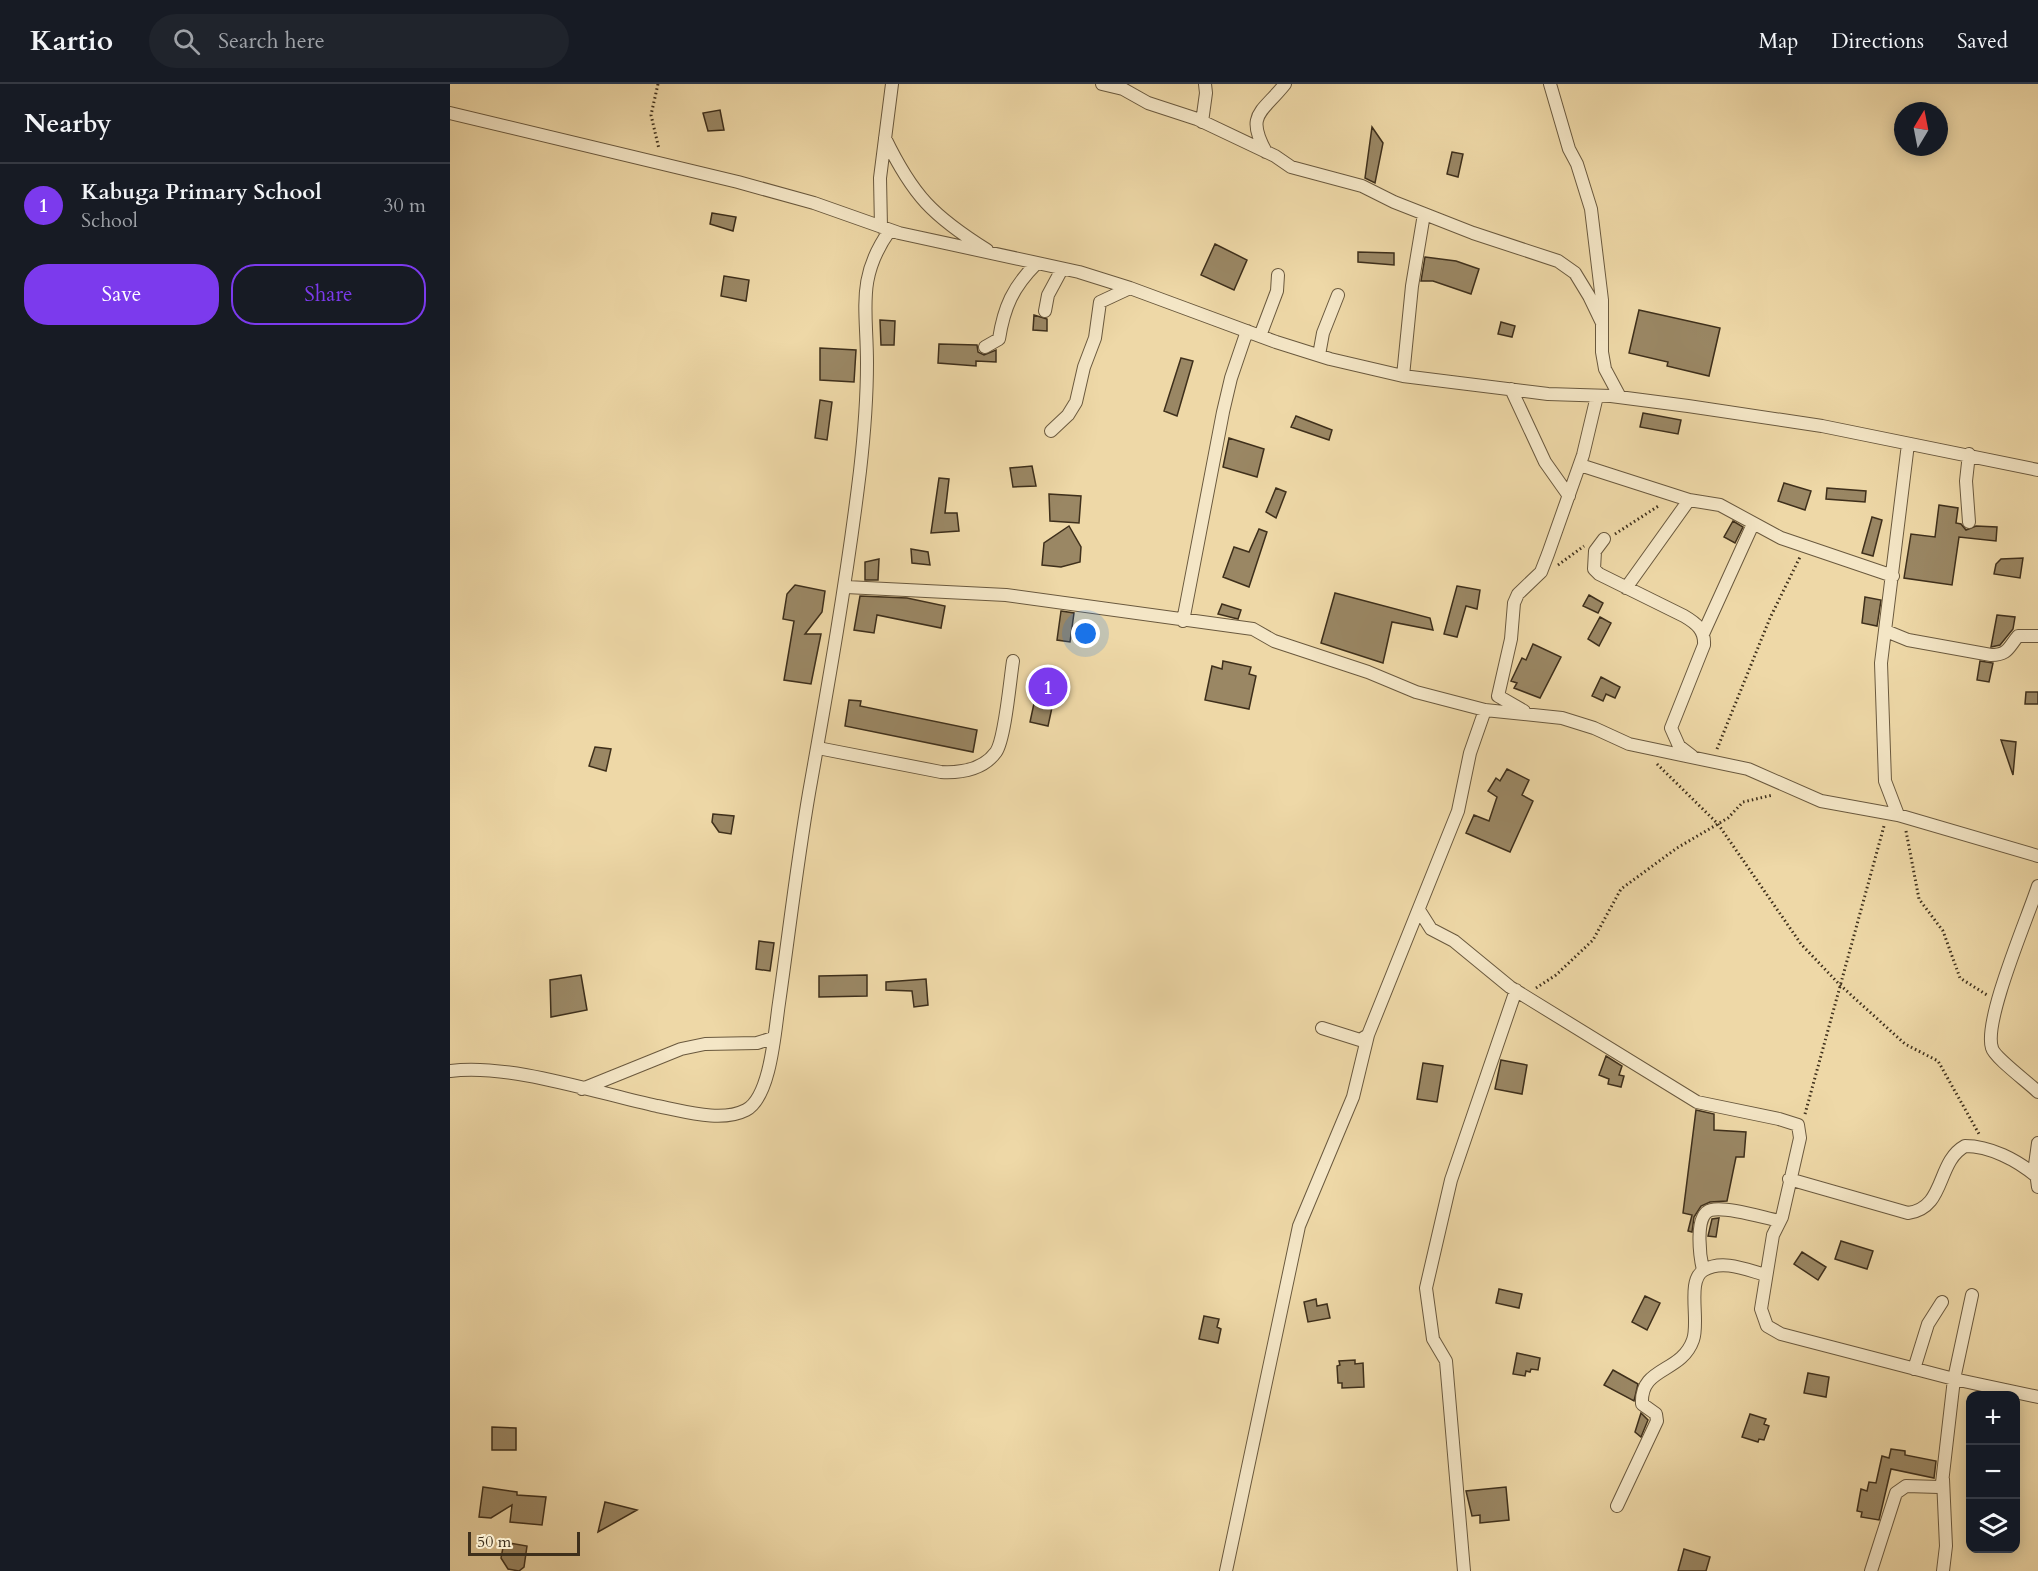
<!DOCTYPE html>
<html lang="en">
<head>
<meta charset="utf-8">
<style>
	:root { --surface:#171b24; --page:#20242c; --text:#f1f3f6; --muted:#9ea1a6; --line:#363941; --accent:#7c3aed }
	body { margin:0; font-family:Cardo,serif; background:var(--page); color:var(--text) }
	.controls { position:absolute; right:18px; bottom:18px; display:grid; overflow:hidden; border-radius:12px; box-shadow:0 3px 15px #0003 }
	.controls button { width:54px; height:54px; display:grid; place-items:center; padding:0; border:0; border-bottom:2px solid var(--line); background:var(--surface); color:var(--text); font:30px sans-serif }
	.compass { position:absolute; left:1444px; top:18px; width:54px; height:54px; border-radius:50%; background:var(--surface); box-shadow:0 3px 15px #0003; rotate:10deg }
	.scale { position:absolute; left:18px; bottom:15px; width:112px; box-sizing:border-box; padding-left:6px; border:3px solid #3e2f1b; border-top:0; font-size:16px; line-height:21px; white-space:nowrap; color:#3e2f1b; -webkit-text-stroke:4px #f4e6c6; paint-order:stroke }
	.you { position:absolute; left:636px; top:550px; width:21px; height:21px; margin:-15px; border:4px solid #fff; border-radius:50%; background:#1a73e8; box-shadow:0 0 0 9px #1a73e833 }
	.badge { display:grid; place-items:center; width:39px; height:39px; border-radius:50%; background:var(--accent); color:#fff; font-size:20px; font-weight:700 }
	.pin { position:absolute; translate:-50% -50%; border:3px solid #fff; box-shadow:0 2px 6px #0006 }
	.list { margin:0; padding:0; list-style:none }
	h2 { display:flex; justify-content:space-between; align-items:center; height:78px; margin:0; padding:0 24px; font-size:26px }
	h2 small { font-size:20px; font-weight:400; color:var(--muted) }
	.list li { display:grid; grid-template-columns:39px 1fr auto; gap:18px; align-items:center; box-sizing:border-box; height:84px; padding:0 24px; border-top:2px solid var(--line) }
	.list b { display:block; font-size:22px; white-space:nowrap }
	.list p { margin:0; font-size:20px; white-space:nowrap; color:var(--muted) }
	.list em { font-size:20px; font-style:normal; color:var(--muted) }
	.actions { display:flex; gap:12px; padding:18px 24px }
	.actions a { flex:1; padding:14px 0; border:2px solid var(--accent); border-radius:24px; text-align:center; font-size:21px; color:var(--accent) }
	.actions .main { background:var(--accent); color:#fff }
	.icon { flex:none; width:33px; height:33px; fill:none; stroke:currentColor; stroke-width:2; stroke-linecap:round; stroke-linejoin:round }
	.map { position:relative; flex:none; width:1588px; height:1487px; overflow:hidden }
	header { display:flex; align-items:center; gap:36px; box-sizing:border-box; height:84px; padding:0 30px; background:var(--surface); border-bottom:2px solid var(--line) }
	header strong { font-size:28px }
	nav { display:flex; gap:33px; margin-inline-start:auto; font-size:21px }
	.search { width:420px; height:54px; background:var(--page); display:flex; align-items:center; gap:15px; box-sizing:border-box; padding:0 21px; border-radius:33px; color:var(--muted); font-size:22px }
	main { display:flex }
	aside { flex:1; background:var(--surface) }
	.map>svg:first-child { display:block }
</style>
</head>
<body>
<header>
<strong>Kartio</strong>
<div class="search"><svg class="icon" aria-label="search" viewBox="0 0 24 24"><circle cx="10" cy="10" r="6"/><path d="M15 15l6 6"/></svg>Search here</div>
<nav><a>Map</a><a>Directions</a><a>Saved</a></nav>
</header>
<main>
<aside>
<h2>Nearby<small></small></h2>
<ul class="list">
<li><span class="badge">1</span><div><b>Kabuga Primary School</b><p>School</p></div><em>30 m</em></li>
</ul>
<div class="actions"><a class="main">Save</a><a>Share</a></div>
</aside>
<div class="map">
<svg width="1588" height="1487" viewBox="0 0 1588 1487">
	<rect width="100%" height="100%" fill="#eed8a7"/>
	<filter id="stains"><feTurbulence type="fractalNoise" baseFrequency=".00333" numOctaves="4"/><feColorMatrix values="0 0 0 0 .2 0 0 0 0 .09 0 0 0 0 .02 0 0 0 .5 -.17"/></filter>
	<radialGradient id="worn" r=".72"><stop offset=".6" stop-color="#630" stop-opacity="0"/><stop offset="1" stop-color="#630" stop-opacity=".3"/></radialGradient>
	<path fill="#9a8764" stroke="#3e2f1b" stroke-width="1.5" d="M270 26 274 46 258 47 253 29Z
		M922 43 933 59 925 99 915 94Z
		M1002 68 1013 70 1008 93 997 90Z
		M262 129 286 133 283 147 260 140Z
		M765 160 797 176 784 206 751 191Z
		M908 168 944 169V181L908 178Z
		M975 173 1006 177 1029 185 1021 210 983 197H971Z
		M274 192 299 196 296 217 271 212Z
		M1189 226 1270 244 1259 292 1217 282 1218 278 1179 269Z
		M584 231 597 235V247L583 246Z
		M430 236 445 237 444 261H431Z
		M1051 238 1065 242 1062 253 1048 250Z
		M489 260 527 261 528 268 534 271 546 266V278L526 277V282L488 279Z
		M370 264 406 266 404 298 370 296Z
		M731 274 743 277 727 332 714 327Z
		M370 316 382 318 377 356 365 354Z
		M1193 329 1231 336 1228 350 1190 343Z
		M846 332 882 346 879 356 841 343Z
		M779 354 814 365 807 393 773 383Z
		M582 382 586 402 563 403 560 384Z
		M489 394 499 395 495 429H507L509 447 481 449Z
		M1334 399 1361 407 1355 426 1328 417Z
		M826 404 836 408 826 434 816 428Z
		M1377 404 1416 407 1415 418 1376 415Z
		M599 410 631 412 629 439 600 437Z
		M1489 421 1508 424 1506 439 1511 440 1516 446 1526 442 1547 443 1546 457 1509 453 1502 501 1454 494 1461 450 1485 453Z
		M1422 433 1432 436 1423 472 1412 469Z
		M1283 437 1293 443 1285 459 1274 453Z
		M619 442 631 463 630 478 611 483 592 481 594 459Z
		M809 445 817 448 799 503 773 493 784 463 799 468Z
		M461 465 478 468 480 481 462 479Z
		M1573 474 1570 494 1544 490 1546 480 1551 475Z
		M429 475 428 496H415V478Z
		M345 501 375 507 372 528 355 550H371L361 600 334 596 344 537 333 535 337 510Z
		M1007 502 1030 506 1027 525 1016 522 1007 553 994 550Z
		M885 509 980 534 983 546 942 538 933 579 871 559Z
		M1139 511 1153 519 1148 529 1133 522Z
		M410 512 457 514 495 522 491 544 427 531 424 549 404 546Z
		M1415 513 1431 516 1427 542 1412 539Z
		M772 520 791 526 788 535 768 530Z
		M611 527 624 529 620 558 607 556Z
		M1547 531 1565 533 1563 545 1550 561 1541 563Z
		M1150 533 1161 539 1149 562 1138 555Z
		M1083 560 1111 573 1090 614 1064 604 1067 599 1061 597 1072 574 1076 576Z
		M773 577 801 583 799 590 806 592 799 625 755 616 762 582 772 585Z
		M1530 577 1543 579 1539 598 1527 596Z
		M591 587 609 591 598 642 580 638Z
		M1151 593 1170 603 1165 614 1156 610 1153 617 1142 612Z
		M1576 608H1588V620H1575Z
		M399 616 411 617 410 622 527 646 523 668 395 642Z
		M1551 656 1566 658 1563 691Z
		M145 663 161 665 156 687 139 682Z
		M1057 685 1079 696 1072 711 1083 717 1060 768 1016 749 1024 731 1039 737 1047 713 1038 707 1046 694 1050 697Z
		M263 730 284 732 281 750 269 748 262 738Z
		M309 857 324 859 320 887 306 885Z
		M131 891 137 926 101 933 100 896Z
		M417 891V912L369 913V892Z
		M476 895 478 921 464 923 462 907 436 906V898Z
		M1156 972 1172 982 1169 991 1174 992 1171 1003 1158 1000 1159 995 1149 991Z
		M1051 976 1077 981 1072 1010 1045 1005Z
		M973 979 993 982 987 1018 967 1015Z
		M1246 1026 1264 1030V1046L1296 1048 1294 1073H1286L1277 1117 1260 1118 1251 1122 1244 1133 1242 1148 1238 1147 1242 1131 1233 1129Z
		M1269 1134 1266 1153 1258 1152 1262 1135Z
		M1391 1157 1423 1167 1417 1185 1385 1175Z
		M1352 1168 1376 1183 1368 1196 1344 1180Z
		M1049 1205 1072 1210 1069 1224 1046 1219Z
		M1195 1212 1210 1219 1197 1246 1182 1238Z
		M866 1215 867 1222 877 1220 880 1234 858 1238 854 1218Z
		M754 1232 769 1235 767 1243 771 1245 768 1259 749 1255Z
		M1067 1269 1090 1274 1088 1286 1081 1285 1080 1288 1076 1287 1075 1292 1063 1290Z
		M905 1276V1280L913 1279 914 1303 892 1304V1299H888L887 1282 890 1281 889 1277Z
		M1163 1286 1188 1300 1184 1317 1154 1301Z
		M1358 1289 1379 1293 1376 1313 1354 1309Z
		M1191 1329 1198 1336 1191 1353 1185 1348Z
		M1300 1330 1316 1335 1314 1340 1319 1342 1314 1356 1309 1355 1308 1358 1292 1353Z
		M42 1343 66 1344V1366H42Z
		M1441 1365 1455 1367V1371L1486 1377 1484 1394 1441 1385 1429 1436 1411 1433 1412 1428 1407 1427 1411 1405 1417 1407 1419 1398 1426 1399 1432 1372 1439 1374Z
		M33 1403 67 1408V1411L96 1413 92 1441 60 1438 62 1421 41 1434 29 1433Z
		M1056 1403 1059 1436 1030 1439V1431L1022 1432 1016 1407Z
		M155 1418 187 1426 148 1448Z
		M54 1458 77 1462 74 1483 69 1487 58 1485 51 1474Z
		M1234 1465 1260 1473 1256 1487H1228Z"/>
	<g fill="none" stroke-linecap="round" stroke-linejoin="round">
		<defs>
			<path id="street" d="M652 0 673 5 698 19 747 35 825 72 841 83 912 102 944 118 1023 149 1108 177 1125 189 1139 212 1152 239
				M1100 0 1119 65 1127 80 1141 125 1152 216V268L1155 285 1170 313
				M0 29 288 98 364 119 449 149 629 188 680 204 826 258 880 275 953 292 1098 310 1161 312 1238 322 1372 342 1588 386
				M752 38 756 9 755 0
				M435 54C463 112 483 132 537 166
				M816 68C795 30 812 29 835 0
				M431 143 430 94 442 0
				M595 227 598 211 612 185
				M810 252 827 207 828 191
				M535 263 549 255C554 223 563 203 586 180
				M869 271 873 249 888 211
				M953 292 962 202 974 130
				M1061 305 1095 378 1119 412
				M601 347 618 331 626 318 634 283 645 254 650 218 680 204
				M1519 370 1516 397 1519 438
				M1130 381 1239 416 1270 421 1331 454 1443 492
				M1154 455 1145 467 1144 485 1149 490 1234 532C1246 539 1255 546 1254 561L1221 644 1229 662 1242 672
				M396 503 556 511 803 545 824 557 918 588 966 608 1035 626 1112 634 1144 644 1179 660 1298 685 1371 717 1448 731 1588 772
				M1176 504 1239 416
				M733 537 773 328 781 294 797 247
				M1436 547 1458 556 1541 571C1558 571 1558 564 1568 552H1588
				M1253 550 1303 440
				M1074 627 1048 612 1061 555 1064 519 1068 510 1091 488 1098 470 1133 371 1147 312
				M368 664 491 688C511 689 533 686 546 668 555 655 560 596 563 577
				M1448 731 1435 697 1431 579 1458 360
				M1588 802C1578 833 1533 937 1542 964 1544 973 1579 999 1588 1008
				M969 826 981 845 1004 857 1060 903 1247 1018 1329 1035 1348 1041 1350 1054 1332 1133 1323 1151 1311 1225 1317 1242 1331 1250 1504 1295 1588 1313
				M872 944 910 956 918 951 1008 727 1020 669 1035 626
				M0 987C59 979 147 1009 207 1022 234 1027 271 1039 296 1026 321 1013 325 945 329 919 339 849 347 779 359 709 378 602 397 495 410 387 414 352 417 314 417 279 417 224 406 194 440 146
				M132 1005 231 965 255 960 307 959 323 954
				M1588 1059 1585 1081 1588 1103
				M1339 1095 1458 1129C1496 1124 1486 1078 1515 1062 1540 1062 1567 1076 1586 1092
				M1253 1186C1250 1173 1244 1130 1261 1126 1277 1122 1314 1134 1330 1137
				M1464 1285 1478 1240 1492 1218
				M1167 1422 1207 1337 1206 1330 1192 1320C1190 1282 1231 1290 1243 1256 1250 1237 1236 1196 1254 1186 1273 1175 1297 1186 1316 1191
				M776 1487 849 1142 903 1013 918 951
				M1014 1487 996 1277 983 1255 976 1204 1001 1096 1066 906
				M1421 1487 1446 1409 1456 1402 1489 1403 1492 1399 1504 1295 1522 1211
				M1493 1487 1496 1462 1493 1395"/>
		</defs>
		<use href="#street" stroke="#6a593e" stroke-width="14"/>
		<path stroke="#3e2f1b" stroke-width="3" stroke-dasharray="1.5 3" stroke-linecap="butt" d="M208 0 201 31 209 65
			M1165 450 1210 421
			M1108 481 1134 462
			M1267 665 1320 534 1350 473
			M1207 680 1268 740 1351 860 1389 900 1455 960 1488 977 1529 1050
			M1456 747 1469 815 1493 847 1510 894 1537 911
			M1086 904 1106 891 1143 856 1171 805 1227 764 1278 734 1293 718 1323 711
			M1355 1030 1434 742"/>
		<use href="#street" stroke="#f4e6c6" stroke-width="12"/>
	</g>
	<rect width="100%" height="100%" filter="url(#stains)"/>
	<rect width="100%" height="100%" fill="url(#worn)"/>
</svg>
<div class="controls">
<button>+</button>
<button>−</button>
<button><svg class="icon" aria-label="layers" viewBox="0 0 24 24"><path d="M12 4l9 5-9 5-9-5zM3 14l9 5 9-5"/></svg></button>
</div>
<svg class="compass" viewBox="-18 -18 36 36"><path d="M0-13l5 13h-10z" fill="#e53935"/><path d="M0 13l5-13h-10z" fill="#9ea1a6"/></svg>
<div class="scale">50 m</div>
<div class="you"></div>
<div class="pin badge" style="left:598px;top:603px">1</div>
</div>
</main>
</body>
</html>
